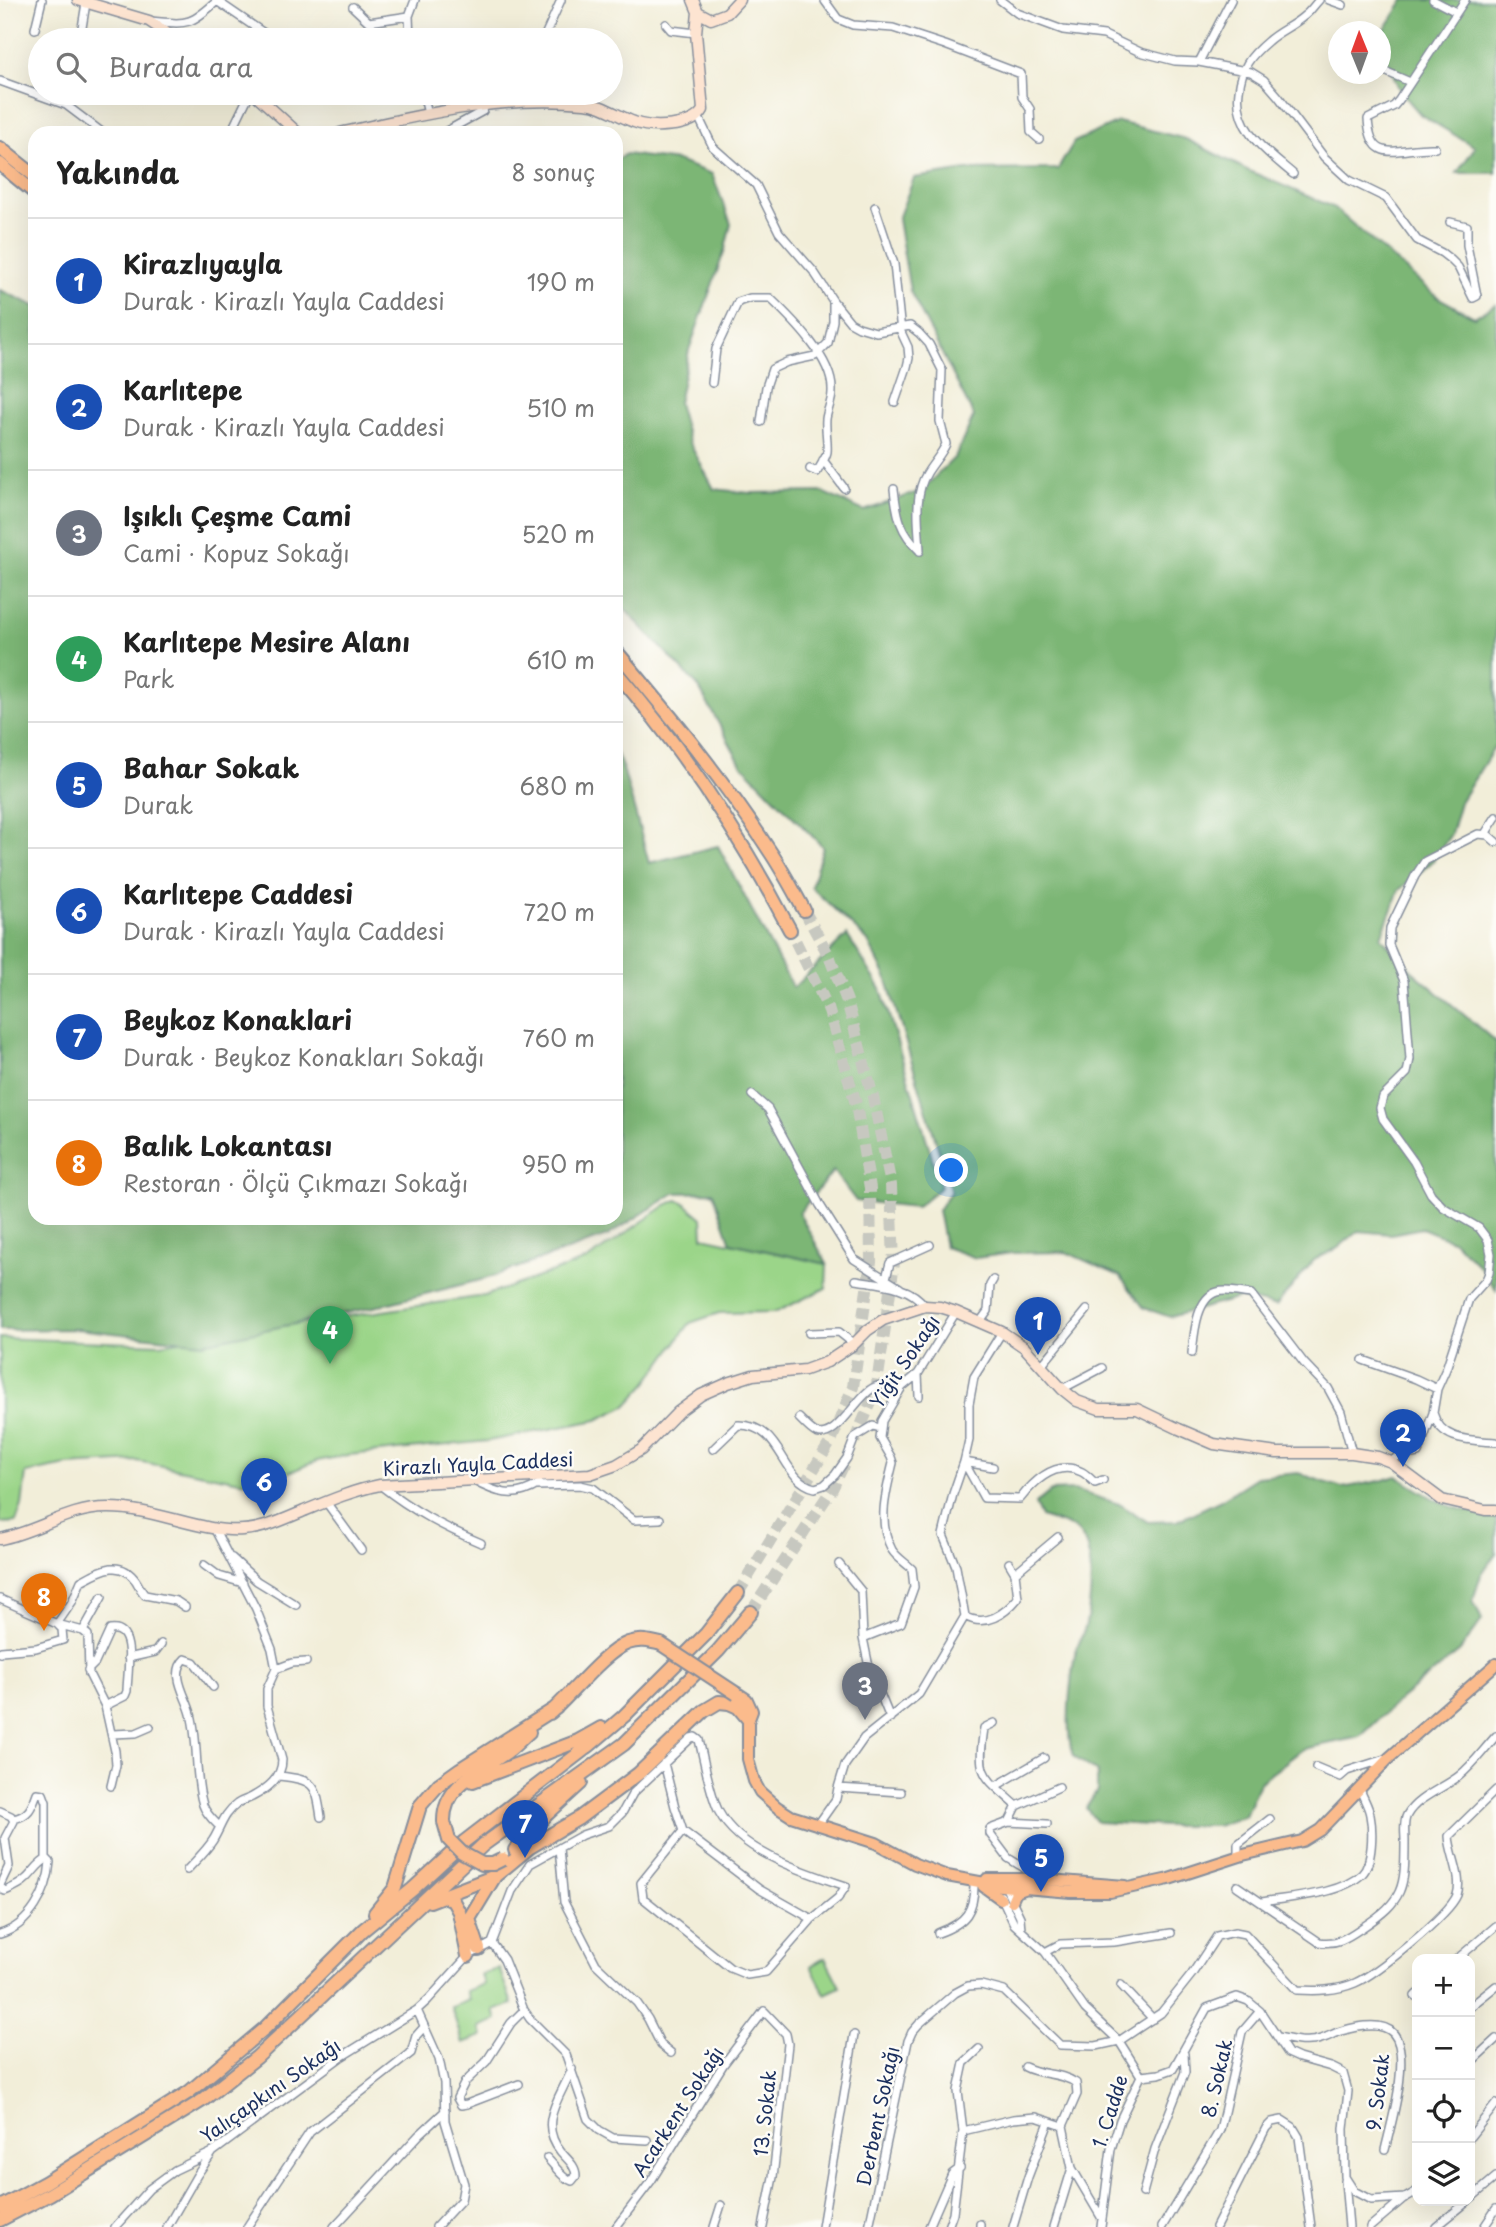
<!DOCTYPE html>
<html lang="tr">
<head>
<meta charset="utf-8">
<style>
	:root { --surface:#fff; --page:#f2f2f2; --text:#222; --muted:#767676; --line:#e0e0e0; --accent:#d1495b }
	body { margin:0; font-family:"Playpen Sans",sans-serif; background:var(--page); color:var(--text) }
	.controls { position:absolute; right:21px; bottom:21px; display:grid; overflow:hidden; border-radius:14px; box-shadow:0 7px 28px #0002 }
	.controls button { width:63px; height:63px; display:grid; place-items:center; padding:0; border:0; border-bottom:2px solid var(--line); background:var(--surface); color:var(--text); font:35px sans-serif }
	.compass { position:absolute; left:1328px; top:21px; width:63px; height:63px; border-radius:50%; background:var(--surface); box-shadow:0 7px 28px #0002; rotate:359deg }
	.you { position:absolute; left:952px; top:1171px; width:24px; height:24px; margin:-18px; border:5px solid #fff; border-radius:50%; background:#1a73e8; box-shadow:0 0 0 10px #1a73e833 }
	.badge { display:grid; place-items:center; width:46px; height:46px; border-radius:50%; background:var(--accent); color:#fff; font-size:23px; font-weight:700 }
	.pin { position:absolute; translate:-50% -58px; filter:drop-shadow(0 2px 4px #0008) }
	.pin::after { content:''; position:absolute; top:37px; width:24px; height:21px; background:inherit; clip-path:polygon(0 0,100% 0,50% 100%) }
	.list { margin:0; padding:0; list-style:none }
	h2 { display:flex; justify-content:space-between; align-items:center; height:91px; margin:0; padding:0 28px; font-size:30px }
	h2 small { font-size:23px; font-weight:400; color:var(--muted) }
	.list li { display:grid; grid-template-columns:46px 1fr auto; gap:21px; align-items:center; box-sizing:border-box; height:126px; padding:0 28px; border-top:2px solid var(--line) }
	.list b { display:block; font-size:26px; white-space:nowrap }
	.list p { margin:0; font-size:23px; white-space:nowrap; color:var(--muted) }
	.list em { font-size:23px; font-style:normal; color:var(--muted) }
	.icon { flex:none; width:38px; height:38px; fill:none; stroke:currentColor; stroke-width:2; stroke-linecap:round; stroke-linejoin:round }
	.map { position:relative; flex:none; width:1496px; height:2227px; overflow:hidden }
	.search { position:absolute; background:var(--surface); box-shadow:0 7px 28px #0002; left:28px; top:28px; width:595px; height:77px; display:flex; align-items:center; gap:18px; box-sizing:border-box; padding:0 24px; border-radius:38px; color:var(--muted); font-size:26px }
	.panel { position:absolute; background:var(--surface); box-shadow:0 7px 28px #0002; left:28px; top:126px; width:595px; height:1099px; border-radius:21px }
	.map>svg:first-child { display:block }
</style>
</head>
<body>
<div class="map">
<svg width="1496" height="2227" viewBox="0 0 1496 2227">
	<rect width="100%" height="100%" fill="#fdfcf7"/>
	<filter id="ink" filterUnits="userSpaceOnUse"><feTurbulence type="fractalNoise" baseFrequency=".0143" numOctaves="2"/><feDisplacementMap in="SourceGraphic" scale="14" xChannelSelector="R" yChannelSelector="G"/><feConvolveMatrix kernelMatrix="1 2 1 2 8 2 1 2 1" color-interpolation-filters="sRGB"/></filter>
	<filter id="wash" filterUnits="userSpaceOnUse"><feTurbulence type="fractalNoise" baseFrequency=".00686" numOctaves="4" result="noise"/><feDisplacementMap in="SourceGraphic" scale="28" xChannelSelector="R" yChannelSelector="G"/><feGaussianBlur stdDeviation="1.57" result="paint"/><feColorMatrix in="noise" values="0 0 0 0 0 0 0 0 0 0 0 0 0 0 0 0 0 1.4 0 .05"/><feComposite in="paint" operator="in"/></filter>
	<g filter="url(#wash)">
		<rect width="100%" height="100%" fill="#f2eed9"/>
		<path fill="#9bd589" stroke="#5b8274" stroke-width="2" d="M677 1200 683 1202 702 1218 703 1237 827 1264 826 1288 776 1312 719 1313 690 1323 646 1384 626 1406 597 1420 488 1441 348 1455 317 1461 265 1482 240 1481 137 1461 67 1465 26 1473 22 1505 16 1522 0 1523V1338L160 1344 484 1296 587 1260 666 1205Z
			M825 1958 840 1987 825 1994 811 1966Z
			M499 1968 512 2004 494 2011 497 2020 479 2027 482 2036 463 2043 451 2007 469 2000 466 1991 484 1984 481 1975Z"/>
		<path fill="#7cb675" stroke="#4c726a" stroke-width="2" d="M1404 0H1496V173H1457L1475 147 1421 115 1400 91 1381 45 1380 37Z
			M1118 122 1186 139 1247 170 1333 207 1437 297 1474 317 1496 304V745L1460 802 1451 834 1432 862 1399 890 1381 937 1411 970 1496 1042V1290L1481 1268 1454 1241 1422 1228 1391 1234 1358 1231 1338 1248 1314 1260 1276 1306 1240 1298 1170 1317 1144 1308 1120 1276 1066 1252 1012 1253 976 1258 945 1247 938 1210 951 1191 886 977 868 941 811 887 823 847 741 764 698 686 616 600V160L626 154 677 161 712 174 731 224 725 249 689 350 678 403 689 442 714 489 750 493 822 492 864 511 921 491 955 457 974 416 910 291 898 219 914 178 966 170 1058 169 1074 142Z
			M0 290 35 306V1218H616V752L624 772 649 863 718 846 793 988 847 935 881 989 941 1187 916 1207 856 1201 833 1171 799 1213 827 1264 731 1243 713 1192 675 1193 607 1236 488 1278 370 1308 203 1343 77 1329 0 1330Z
			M1298 1473 1342 1488 1380 1481 1397 1476C1432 1499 1452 1513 1496 1514V1553L1481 1575 1473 1600 1482 1620 1460 1651 1401 1698 1360 1737 1303 1749 1259 1783 1245 1816 1217 1826H1167L1097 1822 1086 1808 1097 1791V1772L1073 1756C1065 1731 1070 1686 1074 1660 1076 1647 1083 1636 1086 1624 1091 1600 1097 1548 1076 1530 1070 1525 1050 1520 1041 1517L1035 1504 1051 1491 1074 1490 1119 1504 1148 1522 1177 1521 1221 1500 1257 1477Z"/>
	</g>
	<g filter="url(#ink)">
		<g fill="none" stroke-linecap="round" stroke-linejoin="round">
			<path stroke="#c7c8c0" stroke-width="12" stroke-dasharray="12 6" stroke-linecap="butt" d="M804 910 829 956 847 1001 873 1097 891 1185 894 1263 876 1391 853 1444
				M738 1593 831 1441 853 1387 871 1262 870 1188 856 1104 828 1008 790 930
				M751 1612 832 1489 844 1464"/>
			<defs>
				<path id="street" d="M1000 0 1017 13 1063 30 1104 35 1140 52 1175 61 1199 62 1251 72 1264 80 1278 96 1324 157 1349 180 1386 198 1417 240 1442 253 1451 260 1458 267 1473 298 1477 296 1467 245V226L1450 222
					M1329 0 1343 5
					M1433 0 1456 12
					M217 1 274 40
					M825 1 838 19 853 25 893 28 945 45 1021 74 1022 97 1030 109 1031 132 1039 139
					M353 7 369 22 409 16
					M149 21C187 24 189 27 218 0
					M666 24 671 30 696 33
					M35 29 42 0
					M1352 32 1353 29
					M80 40 86 3
					M410 40 409 16 415 0
					M543 40 561 0
					M1199 62 1231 0
					M1380 69 1410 82
					M0 81 66 105 103 133
					M423 93 428 114
					M699 118 713 147 756 185 779 232 814 272 833 301V321L828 343 815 356 787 362 772 369 766 387 761 422
					M231 132 250 93
					M443 133 483 111 485 105
					M1435 148C1400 146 1371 168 1368 119L1394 106 1399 100 1465 0
					M1293 174C1266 151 1234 130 1239 91 1242 67 1249 57 1268 41 1279 31 1293 26 1304 16 1310 12 1314 5 1319 0
					M875 207 894 264 901 332 908 347 909 358 907 367 895 402
					M833 301 850 322 859 327 876 332 910 326 919 333 929 344 942 370 940 421 946 444C941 455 933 463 927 473 913 495 919 526 920 551
					M712 383 716 349 738 302 750 298H770C792 319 834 360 832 392 832 402 827 410 826 419 825 430 828 441 827 452 826 458 820 466 817 472L810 469
					M823 460 844 488
					M894 489C897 516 900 532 920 551
					M1485 834 1496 817
					M752 1095 768 1109 820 1205 854 1259 900 1288
					M886 1278 890 1263 930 1245
					M856 1280C880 1284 910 1285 925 1306
					M980 1322 988 1311 990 1285 993 1280
					M809 1333 839 1332 854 1344
					M1192 1353C1194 1336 1196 1298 1217 1292 1227 1289 1241 1293 1251 1294L1304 1363 1328 1388 1341 1412 1352 1453
					M1363 1360 1416 1379 1437 1389
					M1042 1365 1087 1310
					M918 1374 919 1396
					M1062 1389 1102 1368
					M1433 1413C1441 1442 1471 1440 1496 1442
					M799 1418C804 1423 810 1430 816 1433 837 1441 857 1394 875 1387 882 1383 894 1387 902 1387
					M713 1449 738 1425C783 1424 780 1480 815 1488L824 1485 835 1475 847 1458 855 1437 873 1426 880 1428
					M964 1462 984 1498 1020 1499C1034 1481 1056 1459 1082 1472 1086 1474 1091 1479 1095 1483L1103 1480
					M964 1462 993 1467
					M1391 1462 1398 1456 1418 1453 1433 1413 1437 1389 1446 1369 1469 1299 1486 1280 1489 1273 1491 1254 1488 1240 1479 1228 1443 1207 1431 1194 1414 1162 1383 1119 1380 1108 1383 1097 1407 1073 1410 1059 1404 981 1389 945 1390 928 1415 876 1425 861 1478 834 1488 835 1496 842
					M472 1480C496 1493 514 1500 539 1484
					M380 1485C413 1511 443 1527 481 1543
					M536 1486 580 1485 593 1488 634 1520 660 1519
					M326 1502 361 1550
					M232 1558 257 1581 296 1605
					M839 1564 861 1591 863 1638
					M204 1565 219 1576 243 1583
					M1015 1573 1058 1537
					M0 1599 57 1624 83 1631 88 1635 89 1674 105 1706 115 1751 116 1765 111 1786
					M965 1616C985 1628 1005 1614 1018 1598L1015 1573 1009 1563
					M83 1631 102 1597
					M0 1653 1 1651 36 1648 63 1640 62 1629 57 1624 72 1602 81 1581C101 1570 120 1558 136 1581 139 1586 141 1591 145 1595L176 1601 185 1607
					M128 1658 155 1652 161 1644
					M276 1669 292 1663 306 1662
					M88 1670 95 1663 110 1630C137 1625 127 1675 127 1691L125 1696 105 1706
					M213 1687 194 1662 185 1659C169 1674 187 1697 191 1714 199 1744 194 1776 203 1805 206 1814 213 1820 219 1826
					M890 1718 869 1667 863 1638 901 1623 914 1587 912 1569C906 1563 896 1557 892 1550 877 1522 886 1492 893 1463L891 1457 880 1438 882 1421 902 1387 918 1374 956 1312
					M994 1723 984 1728C977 1777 982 1774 1017 1806L1009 1822 990 1829V1834L1008 1858 1034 1874 1037 1879
					M112 1734 136 1733 150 1727
					M664 1763 675 1807 683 1831 759 1889 812 1919
					M1316 1767 1340 1777 1347 1771 1388 1758
					M279 1776C314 1780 316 1783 321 1817
					M996 1786 1044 1758
					M838 1788 901 1792
					M1017 1806 1059 1787
					M0 1811 11 1816 14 1821 5 1838 9 1866 0 1885
					M13 1819C29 1816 32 1807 37 1793L43 1794 46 1802V1859
					M1009 1822 1047 1824
					M817 1826 836 1799 838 1788 845 1765 864 1738 919 1694 965 1616 956 1567 943 1535 953 1494 964 1462 969 1440V1404L974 1377 1002 1332
					M559 1848 564 1902 596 1964 637 2003 648 2019 661 2045 671 2053
					M1238 1857V1844L1270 1819
					M187 1870C196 1860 206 1851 213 1840 221 1827 224 1813 237 1804 242 1800 247 1800 252 1797 267 1789 282 1778 282 1760L267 1706V1689L276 1669 272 1649 256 1609 214 1528
					M1005 1886 1020 1917 1021 1930
					M1237 1886 1319 1942C1338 1945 1348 1937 1363 1927 1404 1900 1405 1888 1405 1841 1405 1833 1403 1822 1407 1815 1417 1797 1444 1788 1459 1776 1473 1765 1484 1749 1496 1736
					M0 1887 5 1891C12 1888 20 1885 26 1879 33 1873 38 1863 47 1859L50 1862C48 1892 30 1925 0 1934
					M1001 1896 1014 1924 1045 1952 1085 2009 1119 2041 1141 2076 1120 2120 1111 2149 1101 2227
					M1262 1902C1291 1897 1340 1895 1362 1874 1373 1863 1373 1830 1370 1815 1369 1807 1363 1798 1360 1789
					M938 1933C966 1923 975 1911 974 1881
					M492 1943 504 1960 524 2010 530 2019 566 2055 588 2119 599 2130 613 2138 647 2140
					M1045 1952 1060 1944 1114 1942 1171 1933
					M1457 1959 1496 1926
					M1121 1985 1153 2019
					M1415 1996 1417 1994
					M1470 2007 1496 1986
					M417 2010 439 2059 444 2083 445 2121 464 2184 461 2200 436 2227
					M1278 2037C1292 2040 1307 2044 1321 2039 1328 2037 1334 2033 1341 2031 1355 2027 1382 2021 1393 2033 1412 2054 1391 2124 1385 2150
					M1470 2063 1496 2039
					M1025 2067C1042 2076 1060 2072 1076 2083L1077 2094 1063 2126
					M1141 2076 1159 2074 1173 2069 1207 2008 1237 1997 1248 2001 1260 2011 1288 2053 1299 2058 1331 2067 1343 2073 1348 2091 1344 2129 1345 2177 1354 2191 1371 2200 1405 2198 1417 2191
					M519 2084 467 2104 461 2105 457 2098 465 2082 486 2062 511 2023 524 2010
					M963 2131 958 2091 964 2063 979 2049
					M1470 2137 1496 2104
					M547 2158C555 2166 561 2177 572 2181L576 2176C576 2166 568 2160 561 2152 537 2123 560 2098 572 2069
					M1345 2181 1349 2227
					M1143 2193 1155 2149 1185 2072 1184 2054
					M1470 2199 1496 2177
					M115 2227 149 2189 175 2170 213 2152 341 2057 417 2010 428 2000 468 1956 492 1943 512 1891 530 1864 582 1835 609 1826 622 1813 633 1793 691 1738 695 1737 699 1740C704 1760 710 1795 719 1812 741 1853 805 1872 846 1886L838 1898 812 1919 766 1972 747 1975 730 1968 643 1898 641 1883 683 1831
					M167 2227 197 2175 213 2152
					M247 2227 310 2132 411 2053 416 2036 424 2027
					M334 2227 419 2135 445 2111
					M616 2227 651 2181 723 2065 764 2011 786 2034 788 2044 773 2177 763 2227
					M714 2227 721 2205
					M822 2227 854 2035
					M869 2227 908 2041 912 2032 919 2024 955 1993 968 1986 981 1985 1004 1991 1060 2045 1096 2046 1119 2041 1161 2013 1192 1974 1217 1936 1235 1932 1245 1934 1297 1990C1317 1991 1336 1991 1355 1983 1376 1974 1449 1915 1457 1895 1463 1876 1450 1855 1449 1836L1496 1790
					M929 2227 952 2174 960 2168
					M948 2227 953 2213 963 2131 1013 2119 1036 2117 1063 2126 1072 2168 1101 2217
					M980 2227V2224
					M1013 2227 1028 2177 1049 2122
					M1054 2227 1072 2168
					M1162 2227 1220 2130 1242 2032 1260 2011
					M1216 2227 1266 2128 1272 2122 1282 2120 1293 2127 1299 2137 1311 2227
					M1370 2227 1404 2198
					M1436 2227 1468 2201
					M1484 2227 1496 2209"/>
				<path id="secondary" d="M78 0 149 21 177 40
					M693 0 698 12 711 19 727 13 739 0
					M254 93 298 133
					M340 133C420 115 501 95 584 103 603 104 617 116 634 122 652 129 693 128 703 110L696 33 698 12
					M0 1539C37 1532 68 1508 107 1508 153 1507 200 1533 243 1530 264 1529 285 1519 304 1511 328 1501 354 1490 380 1485L590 1474 616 1465 641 1450 678 1412 701 1395 728 1383 753 1375 805 1370 827 1362 854 1344 868 1330 883 1320 925 1306 940 1307 956 1312 1002 1332 1024 1347 1062 1389 1077 1401 1099 1409H1137L1179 1429 1214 1444 1277 1453H1352L1378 1457 1391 1462 1442 1500 1485 1510H1496"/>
				<path id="primary" d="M748 1719V1759L754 1781 760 1792 777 1807 791 1816 876 1843 915 1864 947 1876 1001 1886 1071 1892H1110L1169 1879 1243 1855 1302 1841 1320 1830 1389 1758 1496 1664
					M987 1879H1037L1125 1886
					M983 1886 1001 1899
					M1012 1901 1016 1892 1027 1888"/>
				<path id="highway" d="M0 148 35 176
					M0 164 35 193
					M616 651C670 715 724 780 769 850 782 869 793 890 804 910
					M616 672C684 751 742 838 790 930
					M737 1694 746 1700 751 1711 748 1719
					M550 1713C571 1695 604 1652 628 1643 640 1639 649 1641 661 1644
					M473 1781 578 1741 601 1728
					M444 1822C443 1784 483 1770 508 1751 516 1745 522 1738 529 1732
					M515 1850 546 1815 581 1783
					M441 1895 453 1901 459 1912 468 1956
					M430 1901 495 1876 530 1847 579 1818 638 1774 704 1711 719 1702 729 1703 738 1707 748 1719
					M375 1913 395 1888 420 1806 439 1784 460 1769 556 1708
					M479 1949 469 1919 495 1876
					M0 2207 46 2182 189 2092 265 2028 363 1930 413 1889 465 1841 590 1745 624 1716 706 1634 738 1593
					M0 2220 50 2194 203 2100 257 2057 483 1845 624 1744 718 1651 751 1612"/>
			</defs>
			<use href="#street" stroke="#868e9c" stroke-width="10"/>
			<use href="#secondary" stroke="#868e9c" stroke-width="13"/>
			<use href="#primary" stroke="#868e9c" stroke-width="14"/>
			<use href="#highway" stroke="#868e9c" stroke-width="16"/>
			<use href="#street" stroke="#fff" stroke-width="7"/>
			<use href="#secondary" stroke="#fde4d1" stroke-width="10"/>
			<use href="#primary" stroke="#fbbb8c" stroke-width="10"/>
			<use href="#highway" stroke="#fbbb8c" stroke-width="12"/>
			<defs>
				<path id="highway-bridge" d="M661 1644 737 1694
					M444 1822 449 1840 462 1853 482 1864H493L503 1859"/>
			</defs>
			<use href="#highway-bridge" stroke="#868e9c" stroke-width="16" stroke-linecap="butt"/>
			<use href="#highway-bridge" stroke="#fbbb8c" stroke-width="12"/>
		</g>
	</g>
	<g text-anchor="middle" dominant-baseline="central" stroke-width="5" stroke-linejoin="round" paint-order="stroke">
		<g font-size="19" fill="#1b2f5e" stroke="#fdfcf7">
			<text transform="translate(904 1361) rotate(-56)">Yiğit Sokağı</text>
			<text transform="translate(478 1463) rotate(-3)">Kirazlı Yayla Caddesi</text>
			<text transform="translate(1216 2078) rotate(-77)">8. Sokak</text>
			<text transform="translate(270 2090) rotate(-35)">Yalıçapkını Sokağı</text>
			<text transform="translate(1377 2092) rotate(-83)">9. Sokak</text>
			<text transform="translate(677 2111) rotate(-57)">Acarkent Sokağı</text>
			<text transform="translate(1109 2111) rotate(-72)">1. Cadde</text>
			<text transform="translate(764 2113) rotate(-84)">13. Sokak</text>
			<text transform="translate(877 2116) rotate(-78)">Derbent Sokağı</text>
		</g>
	</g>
</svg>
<div class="controls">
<button>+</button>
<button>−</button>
<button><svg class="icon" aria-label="locate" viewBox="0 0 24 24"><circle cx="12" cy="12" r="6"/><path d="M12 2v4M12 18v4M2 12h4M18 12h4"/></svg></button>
<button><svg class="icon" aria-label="layers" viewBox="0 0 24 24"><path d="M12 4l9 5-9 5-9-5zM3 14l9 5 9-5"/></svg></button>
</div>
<svg class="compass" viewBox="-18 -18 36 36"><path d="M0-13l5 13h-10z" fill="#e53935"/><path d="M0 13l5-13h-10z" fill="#767676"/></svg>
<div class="you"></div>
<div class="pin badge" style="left:1038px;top:1355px;background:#1a4fb4">1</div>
<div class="pin badge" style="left:1403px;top:1467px;background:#1a4fb4">2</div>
<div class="pin badge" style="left:865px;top:1720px;background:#6b7280">3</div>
<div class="pin badge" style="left:330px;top:1364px;background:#2e9e5b">4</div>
<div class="pin badge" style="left:1041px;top:1892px;background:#1a4fb4">5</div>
<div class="pin badge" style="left:264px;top:1516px;background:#1a4fb4">6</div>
<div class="pin badge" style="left:525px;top:1858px;background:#1a4fb4">7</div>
<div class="pin badge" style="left:44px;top:1631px;background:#e8710a">8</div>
<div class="search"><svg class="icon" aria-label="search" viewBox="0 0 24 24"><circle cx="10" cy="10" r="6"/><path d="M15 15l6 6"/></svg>Burada ara</div>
<section class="panel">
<h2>Yakında<small>8 sonuç</small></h2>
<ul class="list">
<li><span class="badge" style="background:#1a4fb4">1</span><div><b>Kirazlıyayla</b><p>Durak · Kirazlı Yayla Caddesi</p></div><em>190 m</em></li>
<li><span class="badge" style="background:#1a4fb4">2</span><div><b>Karlıtepe</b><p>Durak · Kirazlı Yayla Caddesi</p></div><em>510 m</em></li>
<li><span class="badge" style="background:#6b7280">3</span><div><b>Işıklı Çeşme Cami</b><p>Cami · Kopuz Sokağı</p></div><em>520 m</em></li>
<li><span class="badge" style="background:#2e9e5b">4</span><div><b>Karlıtepe Mesire Alanı</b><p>Park</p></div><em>610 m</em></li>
<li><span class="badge" style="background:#1a4fb4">5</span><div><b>Bahar Sokak</b><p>Durak</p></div><em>680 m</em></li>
<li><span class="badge" style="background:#1a4fb4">6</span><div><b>Karlıtepe Caddesi</b><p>Durak · Kirazlı Yayla Caddesi</p></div><em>720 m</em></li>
<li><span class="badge" style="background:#1a4fb4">7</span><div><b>Beykoz Konaklari</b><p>Durak · Beykoz Konakları Sokağı</p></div><em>760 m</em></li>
<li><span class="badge" style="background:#e8710a">8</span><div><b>Balık Lokantası</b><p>Restoran · Ölçü Çıkmazı Sokağı</p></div><em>950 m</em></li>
</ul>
</section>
</div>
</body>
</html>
